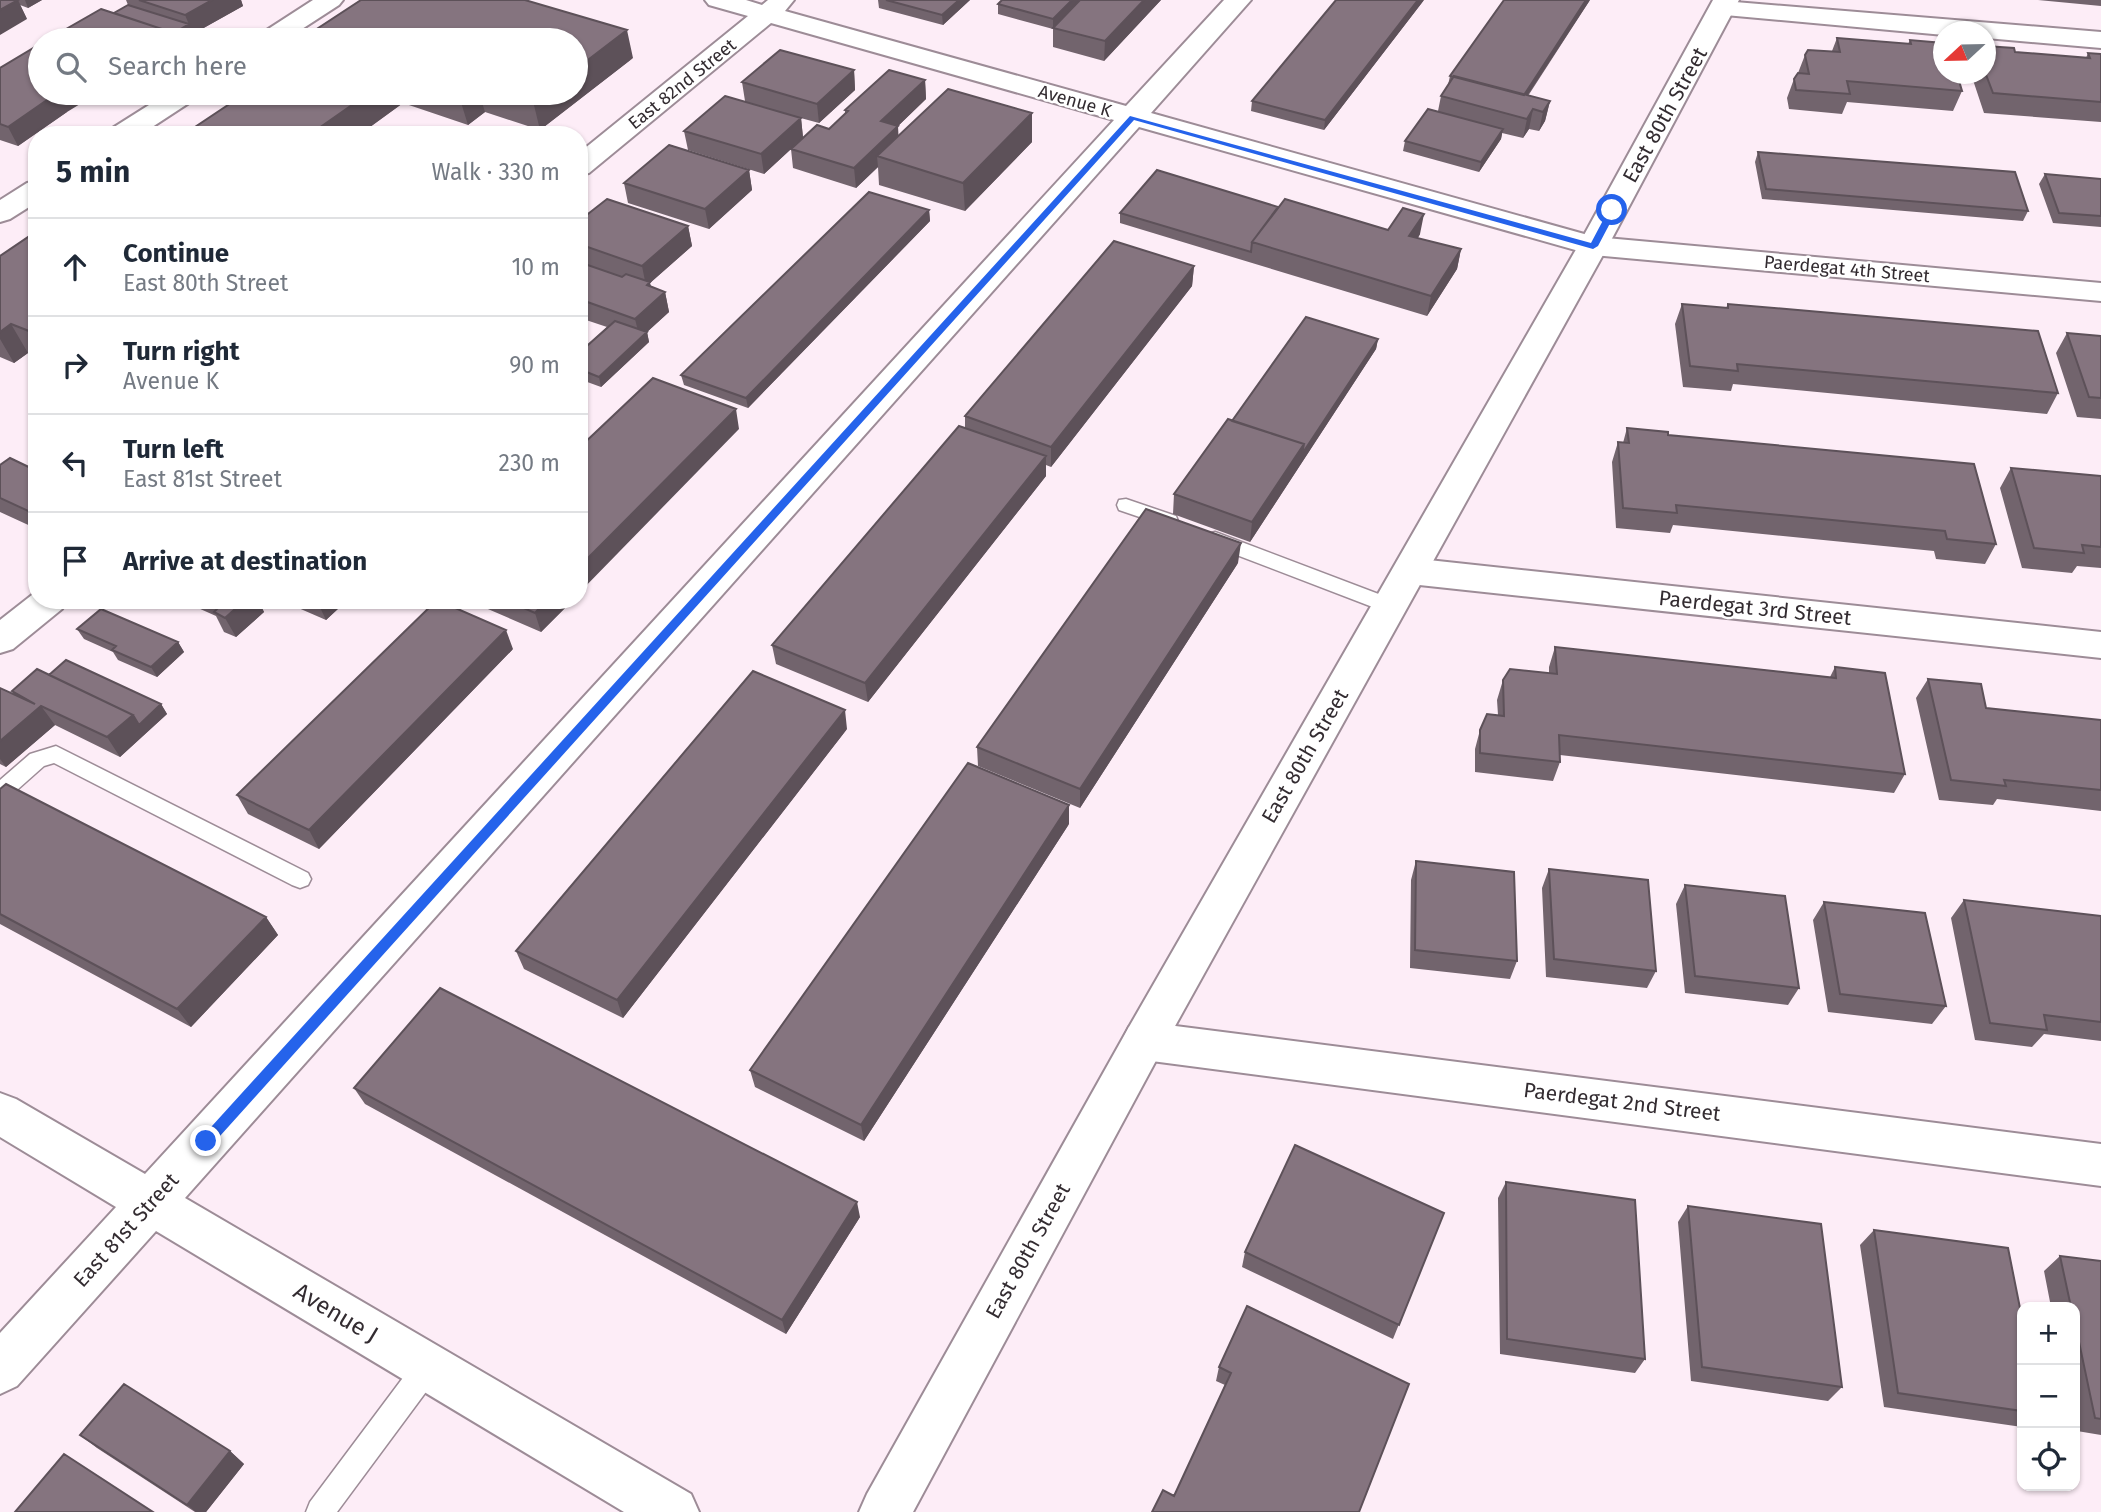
<!DOCTYPE html>
<html lang="en">
<head>
<meta charset="utf-8">
<style>
	:root { --surface:#fff; --page:#f6f6f7; --text:#1f2937; --muted:#747a83; --line:#e0e1e3 }
	body { margin:0; font-family:"Fira Sans",sans-serif; background:var(--page); color:var(--text) }
	.controls { position:absolute; right:21px; bottom:21px; display:grid; overflow:hidden; border-radius:14px; box-shadow:0 2px 5px #0004 }
	.controls button { width:63px; height:63px; display:grid; place-items:center; padding:0; border:0; border-bottom:2px solid var(--line); background:var(--surface); color:var(--text); font:35px sans-serif }
	.compass { position:absolute; left:1933px; top:21px; width:63px; height:63px; border-radius:50%; background:var(--surface); box-shadow:0 2px 5px #0004; rotate:248deg }
	.stop { position:absolute; width:21px; height:21px; margin:-16px; border:5px solid #2563eb; border-radius:50%; background:#fff }
	.stop.end { background:#2563eb; border-color:#fff; box-shadow:0 2px 7px #0008 }
	.list { margin:0; padding:0; list-style:none }
	h2 { display:flex; justify-content:space-between; align-items:center; height:91px; margin:0; padding:0 28px; font-size:30px }
	h2 small { font-size:23px; font-weight:400; color:var(--muted) }
	.list li { display:grid; grid-template-columns:46px 1fr auto; gap:21px; align-items:center; box-sizing:border-box; height:98px; padding:0 28px; border-top:2px solid var(--line) }
	.list b { display:block; font-size:26px; white-space:nowrap }
	.list p { margin:0; font-size:23px; white-space:nowrap; color:var(--muted) }
	.list em { font-size:23px; font-style:normal; color:var(--muted) }
	.icon { flex:none; width:38px; height:38px; fill:none; stroke:currentColor; stroke-width:2; stroke-linecap:round; stroke-linejoin:round }
	.map { position:relative; flex:none; width:2101px; height:1512px; overflow:hidden }
	.search { position:absolute; background:var(--surface); box-shadow:0 2px 5px #0004; left:28px; top:28px; width:560px; height:77px; display:flex; align-items:center; gap:18px; box-sizing:border-box; padding:0 24px; border-radius:38px; color:var(--muted); font-size:26px }
	.panel { position:absolute; background:var(--surface); box-shadow:0 2px 5px #0004; left:28px; top:126px; width:560px; height:483px; border-radius:28px }
	.map>svg:first-child { display:block }
</style>
</head>
<body>
<div class="map">
<svg width="2101" height="1512" viewBox="0 0 2101 1512">
	<rect width="100%" height="100%" fill="#fdedf7"/>
	<g fill="none" stroke-linecap="round" stroke-linejoin="round">
		<defs>
			<path id="lane" d="M1126 499 1176 516 1178 521 1176 526 1169 527 1119 510 1117 505 1119 500Z
				M1215 532 1397 601 1400 606 1397 611H1383L1208 544 1206 539 1208 534Z
				M56 746 308 873 311 879 308 885 300 888 292 885 54 763 44 766 8 798 0 800V780L30 754Z
				M427 1355 437 1359 440 1368 437 1377 337 1512H306L310 1502 417 1359Z"/>
			<path id="street" d="M313 0H343L339 5 285 40H255L259 35Z
				M705 0H746L762 5 768 0H794L785 11 1126 106 1224 0H1251L1151 113 1595 237 2101 283V301L1593 255 1139 127 185 1198 691 1494 699 1512H624L156 1231 17 1386 0 1394V1333L116 1207 0 1137V1093L16 1099 145 1174 1114 120 771 23 589 173 579 175V153L748 16 709 5Z
				M1723 1 2101 32V48L1986 38V32H1944V35L1714 14 1710 9 1714 4Z
				M168 93H199L195 99 140 135H107L111 129Z
				M37 181V202L10 219 0 222V200L27 183Z
				M1410 558 2101 632V658L1410 584 1398 580 1392 571 1398 562Z
				M37 591V600H67L62 609 13 649 0 653V620Z
				M1144 1022 2101 1144V1186L1144 1060 1129 1055 1122 1041 1129 1027Z"/>
			<path id="secondary" d="M1713 0H1739L1608 246 1159 1055 913 1512H859L867 1494 1129 1027 1578 246Z"/>
		</defs>
		<use href="#lane" stroke="#9d8c97" stroke-width="3"/>
		<use href="#street" stroke="#9d8c97" stroke-width="4"/>
		<use href="#secondary" stroke="#9d8c97" stroke-width="4"/>
		<use href="#lane" fill="#fff" fill-rule="evenodd"/>
		<use href="#street" fill="#fff" fill-rule="evenodd"/>
		<use href="#secondary" fill="#fff" fill-rule="evenodd"/>
	</g>
	<path fill="#72646d" d="M0 0H42L28 8 20 5 27 19Z
		M126 0H241L243 6 182 40H47L114 13 128 5Z
		M878 0H970L943 25 879 8Z
		M1161 0 1104 61 1053 47V29L998 14V4Z
		M1424 0 1324 130 1251 111 1252 101Z
		M1590 0 1528 96 1550 101 1545 121 1539 131 1529 129 1523 138 1502 133 1501 139 1479 172 1403 151 1405 141 1438 111 1441 96 1448 85 1450 76Z
		M2038 0H2101V6Z
		M1837 38 1908 44 1910 40 1962 91 1953 111 1847 102 1842 114 1789 109 1787 98 1794 79 1798 73 1805 55 1832 51Z
		M1985 46 2015 52 2086 58 2088 53 2101 54V122L1984 113 1971 74H1985Z
		M633 58 540 130 485 112 468 125 403 103 359 135H183L246 93H576Z
		M0 68 67 112 18 146 0 140Z
		M854 70 855 90 819 123 786 114 801 118 803 137 829 129 845 114V110L925 80 926 99 898 126V136L1032 113V142L965 211 879 185 878 167 856 188 793 168 791 149 764 174 688 150 684 131 745 101 742 82Z
		M1758 152 2028 211 2023 221 1762 199 1755 162Z
		M749 170 752 190 709 229 628 203 624 183Z
		M2045 174 2101 179V227L2053 223 2039 184Z
		M1278 207 1388 230 1420 234 1418 238 1461 249 1457 269 1427 316 1120 223V213Z
		M929 210 930 221 748 408 684 385 681 375Z
		M579 221 688 226 692 246 650 283 651 287 665 292 669 312 647 332 649 342 601 387 579 379V353L607 327 580 318 579 313Z
		M37 231V357L28 353 14 363 0 357V256Z
		M1194 266 1192 286 1051 467 1046 465V476L868 702 776 664 772 645 965 428V416Z
		M1682 304 1726 308 1728 304 2058 393 2047 414 1733 384 1731 391 1683 387 1675 324Z
		M2067 333 2101 336V419L2077 417 2056 353Z
		M1378 339 1376 349 1250 542 1173 514 1174 494 1232 421Z
		M1627 428 1668 435 1996 544 1985 564 1936 559 1934 551 1673 525 1670 533 1616 528 1612 462 1618 442 1623 443Z
		M0 465 37 471V529L0 512Z
		M2011 468 2101 476V568L2077 566 2072 573 2022 568 2000 488Z
		M1238 563 1080 808 978 766 977 747Z
		M180 600H258L264 612 236 637 224 632 216 616Z
		M280 600H337L340 607 326 620Z
		M467 600H573L541 632Z
		M77 629 178 642 184 652 157 677 118 660 113 652 84 639Z
		M1555 647 1830 677 1835 667 1905 774 1894 793 1560 755V762L1553 781 1475 772V749L1480 730 1498 715 1497 700 1503 680 1549 674V667Z
		M513 649 319 849 248 814 237 795Z
		M49 675 161 704 167 714 120 757 55 725 6 767 0 764V688L14 694 12 691Z
		M1928 679 1986 708 2101 720V811L1997 799 1993 805 1939 800 1916 698Z
		M847 729 623 1018 524 969 516 951Z
		M0 789 266 917 278 935 191 1027 0 924Z
		M1069 824 864 1141 755 1087 750 1070Z
		M1416 861 1517 961 1510 979 1410 968 1411 880Z
		M1549 869 1656 971 1647 988 1546 977 1542 888Z
		M1685 885 1799 988 1788 1005 1685 993 1676 904Z
		M1964 900 2101 916V1041L2044 1034 2032 1047 1975 1040 1951 918Z
		M1824 902 1946 1006 1932 1024 1828 1012 1813 920Z
		M354 1088 860 1217 786 1334 365 1104Z
		M1506 1182 1645 1359 1635 1373 1500 1354 1498 1198Z
		M1688 1206 1842 1387 1828 1401 1691 1381 1678 1222Z
		M1444 1213 1393 1339 1242 1267 1245 1252Z
		M1874 1230 2022 1318V1427L1884 1407 1860 1245Z
		M2060 1256 2101 1261V1435L2077 1431 2075 1421V1307H2051L2044 1271Z
		M1247 1306 1359 1512 1174 1496 1225 1385 1216 1381 1219 1367Z
		M80 1435 230 1451 244 1464 206 1512H195L97 1448Z"/>
	<path fill="#5d5159" d="M18 0 27 19 0 35V10Z
		M25 0H42L28 8Z
		M212 0H241L243 6 193 34 185 15Z
		M959 0H970L943 25 942 15Z
		M1072 0H1082L1053 29V19Z
		M1144 0H1161L1104 61 1105 41Z
		M1418 0H1424L1324 130 1325 120Z
		M1586 0H1590L1521 105 1524 95Z
		M189 24 193 34 182 40H143L162 29Z
		M627 30 633 58 540 130 533 101 545 93H576V69Z
		M854 70 855 90 819 123 817 104Z
		M925 80 926 99 898 126 899 146 877 156 878 167 856 188 854 168 881 121Z
		M57 93H98L67 112 18 146 8 127Z
		M369 93H399L403 103 359 135H309Z
		M464 93H479L485 112 468 125 459 96Z
		M1550 101 1545 121 1539 131 1543 112Z
		M1533 109 1529 129 1523 138 1527 119Z
		M1032 113V142L965 211 963 183Z
		M801 118 803 138 764 174 761 154Z
		M1503 129 1501 139 1479 172 1481 162Z
		M749 170 752 190 709 229 705 209Z
		M929 210 930 221 748 408 746 398Z
		M1424 214 1420 234 1406 256 1409 236Z
		M688 226 692 246 650 283 654 302 665 292 669 312 647 332 649 342 601 387 599 377 640 339 635 319 646 286 642 266Z
		M1461 249 1457 269 1427 316 1431 296Z
		M1194 266 1192 286 1051 467V447Z
		M11 324 28 353 14 363 0 339V332Z
		M37 325V345L29 331Z
		M1378 339 1376 349 1250 542 1252 522 1304 444Z
		M736 409 739 429 579 593V567Z
		M1046 456V476L868 702 865 683Z
		M1241 543 1238 563 1080 808V789Z
		M245 600H258L264 612 236 637 225 618Z
		M337 600 340 607 326 620 317 601Z
		M547 600H573L541 632 535 613Z
		M506 630 513 649 319 849 309 830Z
		M178 642 184 652 157 677 151 667Z
		M161 704 167 714 120 757 107 737 133 715Z
		M41 706 55 725 6 767 0 759V741Z
		M845 710 847 729 623 1018 617 1000Z
		M1069 805V824L864 1141 861 1125Z
		M266 917 278 935 191 1027 177 1009Z
		M857 1202 860 1217 786 1334 782 1320Z
		M230 1451 244 1464 206 1512H196L187 1505Z"/>
	<path fill="#85747f" stroke="#5d5159" stroke-width="2" d="M0 0H18L0 10Z
		M139 0H212L185 15Z
		M361 0H525L627 30 576 69V40H300Z
		M886 0H959L942 15Z
		M1002 0H1072L1053 19 998 4Z
		M1080 0H1144L1105 41 1053 28Z
		M1336 0H1418L1325 120 1252 101Z
		M1504 0H1586L1524 95 1450 76Z
		M128 5 189 24 165 38 162 29 114 13Z
		M101 9 162 29 143 40H47Z
		M1837 38 1911 44 1910 40 1943 43V74H1957L1962 91 1847 81 1850 94 1796 90 1794 79 1798 73 1809 74 1805 55 1808 50 1840 52Z
		M40 44V93H57L8 127 0 124V68Z
		M1985 46 2014 48 2015 52 2090 58 2088 53 2101 54V102L1993 93 1985 72Z
		M780 50 854 70 817 104 742 82Z
		M889 70 925 80 881 121 898 126 854 168 791 149 817 125 829 129 848 111 845 110Z
		M1454 76 1550 101 1543 112 1533 109 1527 119 1441 96Z
		M948 89 1032 113 963 183 877 156Z
		M246 93H369L309 135H183Z
		M448 93H464L459 96Z
		M506 93H545L533 101Z
		M725 96 801 118 761 154 684 131Z
		M1428 109 1503 129 1481 162 1405 141Z
		M397 128 418 135H387Z
		M669 145 749 170 705 209 624 183Z
		M1758 152 2015 172 2028 211 1766 189Z
		M1157 170 1278 207 1252 242 1251 252 1120 213Z
		M2045 174 2101 179V216L2059 213Z
		M869 192 929 210 746 398 681 375Z
		M607 199 688 226 642 266 579 244V221Z
		M1285 199 1388 230 1403 208 1424 214 1409 236 1461 249 1431 296 1252 242Z
		M37 231V325L29 331 11 324 0 332V256Z
		M1114 241 1194 266 1051 447 965 416Z
		M579 262 622 277 626 274 650 282 647 285 665 292 635 319 579 299V294L583 291 579 289Z
		M1682 304 1728 308V304L2038 331 2058 393 1737 364 1738 371 1690 366Z
		M1306 317 1378 339 1302 454 1304 444 1232 421Z
		M615 321 647 332 599 377 579 369V353Z
		M2067 333 2101 336V398L2089 397Z
		M653 378 736 409 579 567V448Z
		M1228 419 1304 444 1252 522 1174 494Z
		M959 426 1046 456 865 683 772 645Z
		M1627 428 1668 432V435L1974 464 1996 544 1947 539 1945 531 1676 505 1677 513 1623 508 1618 442 1629 443Z
		M10 458 37 471V515L0 498V465Z
		M2011 468 2101 476V547L2082 545 2084 553 2034 548Z
		M1146 509 1241 543 1080 789 977 747Z
		M214 600H245L225 618 214 612 222 604Z
		M437 600 506 630 309 830 237 795Z
		M506 600H547L535 613Z
		M101 609 178 642 151 667 112 650 116 646 77 629Z
		M1555 647 1836 678 1835 667 1885 673 1905 774 1559 735 1560 762 1480 753V730L1487 714 1504 716 1503 680 1510 669 1557 674Z
		M66 660 161 704 139 725 133 715 49 675Z
		M37 669 133 715 107 737 41 706 0 741V688L35 704 12 691Z
		M753 671 845 710 617 1000 516 951Z
		M1928 679 1981 684 1986 708 2101 720V790L2004 780 2006 786 1951 780Z
		M968 763 1069 805 861 1125 750 1070Z
		M6 784 266 917 177 1009 0 914V789Z
		M1416 861 1514 872 1517 961 1415 950Z
		M1549 869 1648 880 1656 971 1554 959Z
		M1685 885 1785 896 1799 988 1695 976Z
		M1964 900 2101 916V1022L2044 1015 2047 1030 1990 1023Z
		M1824 902 1925 913 1946 1006 1840 994Z
		M440 988 857 1202 782 1320 354 1088Z
		M1295 1145 1444 1213 1399 1325 1245 1252Z
		M1506 1182 1635 1200 1645 1359 1507 1339Z
		M1688 1206 1821 1224 1842 1387 1702 1367Z
		M1874 1230 2008 1248 2022 1318V1411L1898 1393Z
		M2060 1256 2101 1261V1419L2095 1418 2075 1323V1307H2071Z
		M1247 1306 1409 1384 1359 1512H1152L1163 1490 1174 1496 1231 1373 1219 1367Z
		M124 1384 230 1451 187 1505 80 1435Z
		M64 1454 153 1512H15Z"/>
	<path fill="#2563eb" d="M1130 116 1591 243 1609 209 1617 210 1598 246 1593 249 1134 120 211 1146H202V1137Z"/>
	<g text-anchor="middle" dominant-baseline="central" stroke-width="5" stroke-linejoin="round" paint-order="stroke">
		<g font-size="18" fill="#332c31" stroke="#fff">
			<text transform="translate(682 84) rotate(-39)">East 82nd Street</text>
			<text transform="translate(1075 101) rotate(16)">Avenue K</text>
			<text transform="translate(1847 269) rotate(5)">Paerdegat 4th Street</text>
		</g>
		<g font-size="21" fill="#332c31" stroke="#fff">
			<text transform="translate(1665 115) rotate(-61)">East 80th Street</text>
			<text transform="translate(1755 608) rotate(6)">Paerdegat 3rd Street</text>
			<text transform="translate(1305 756) rotate(-60)">East 80th Street</text>
			<text transform="translate(1622 1102) rotate(7)">Paerdegat 2nd Street</text>
			<text transform="translate(126 1230) rotate(-48)">East 81st Street</text>
			<text transform="translate(1028 1251) rotate(-61)">East 80th Street</text>
		</g>
		<g font-size="24" fill="#332c31" stroke="#fff">
			<text transform="translate(336 1313) rotate(31)">Avenue J</text>
		</g>
	</g>
</svg>
<div class="controls">
<button>+</button>
<button>−</button>
<button><svg class="icon" aria-label="locate" viewBox="0 0 24 24"><circle cx="12" cy="12" r="6"/><path d="M12 2v4M12 18v4M2 12h4M18 12h4"/></svg></button>
</div>
<svg class="compass" viewBox="-18 -18 36 36"><path d="M0-13l5 13h-10z" fill="#e53935"/><path d="M0 13l5-13h-10z" fill="#747a83"/></svg>
<div class="stop" style="left:1612px;top:210px"></div>
<div class="stop end" style="left:206px;top:1141px"></div>
<div class="search"><svg class="icon" aria-label="search" viewBox="0 0 24 24"><circle cx="10" cy="10" r="6"/><path d="M15 15l6 6"/></svg>Search here</div>
<section class="panel">
<h2>5 min<small>Walk · 330 m</small></h2>
<ul class="list">
<li><svg class="icon" aria-label="ahead" viewBox="0 0 24 24"><path d="M12 20V5M6 11l6-6 6 6"/></svg><div><b>Continue</b><p>East 80th Street</p></div><em>10 m</em></li>
<li><svg class="icon" aria-label="right" viewBox="0 0 24 24"><path d="M7 20v-9h11M14 6l5 5-5 5"/></svg><div><b>Turn right</b><p>Avenue K</p></div><em>90 m</em></li>
<li><svg class="icon" aria-label="left" viewBox="0 0 24 24"><path d="M17 20v-9H6M10 6l-5 5 5 5"/></svg><div><b>Turn left</b><p>East 81st Street</p></div><em>230 m</em></li>
<li><svg class="icon" aria-label="arrive" viewBox="0 0 24 24"><path d="M6 21V4h12l-3 4 3 4H6"/></svg><div><b>Arrive at destination</b></div></li>
</ul>
</section>
</div>
</body>
</html>
